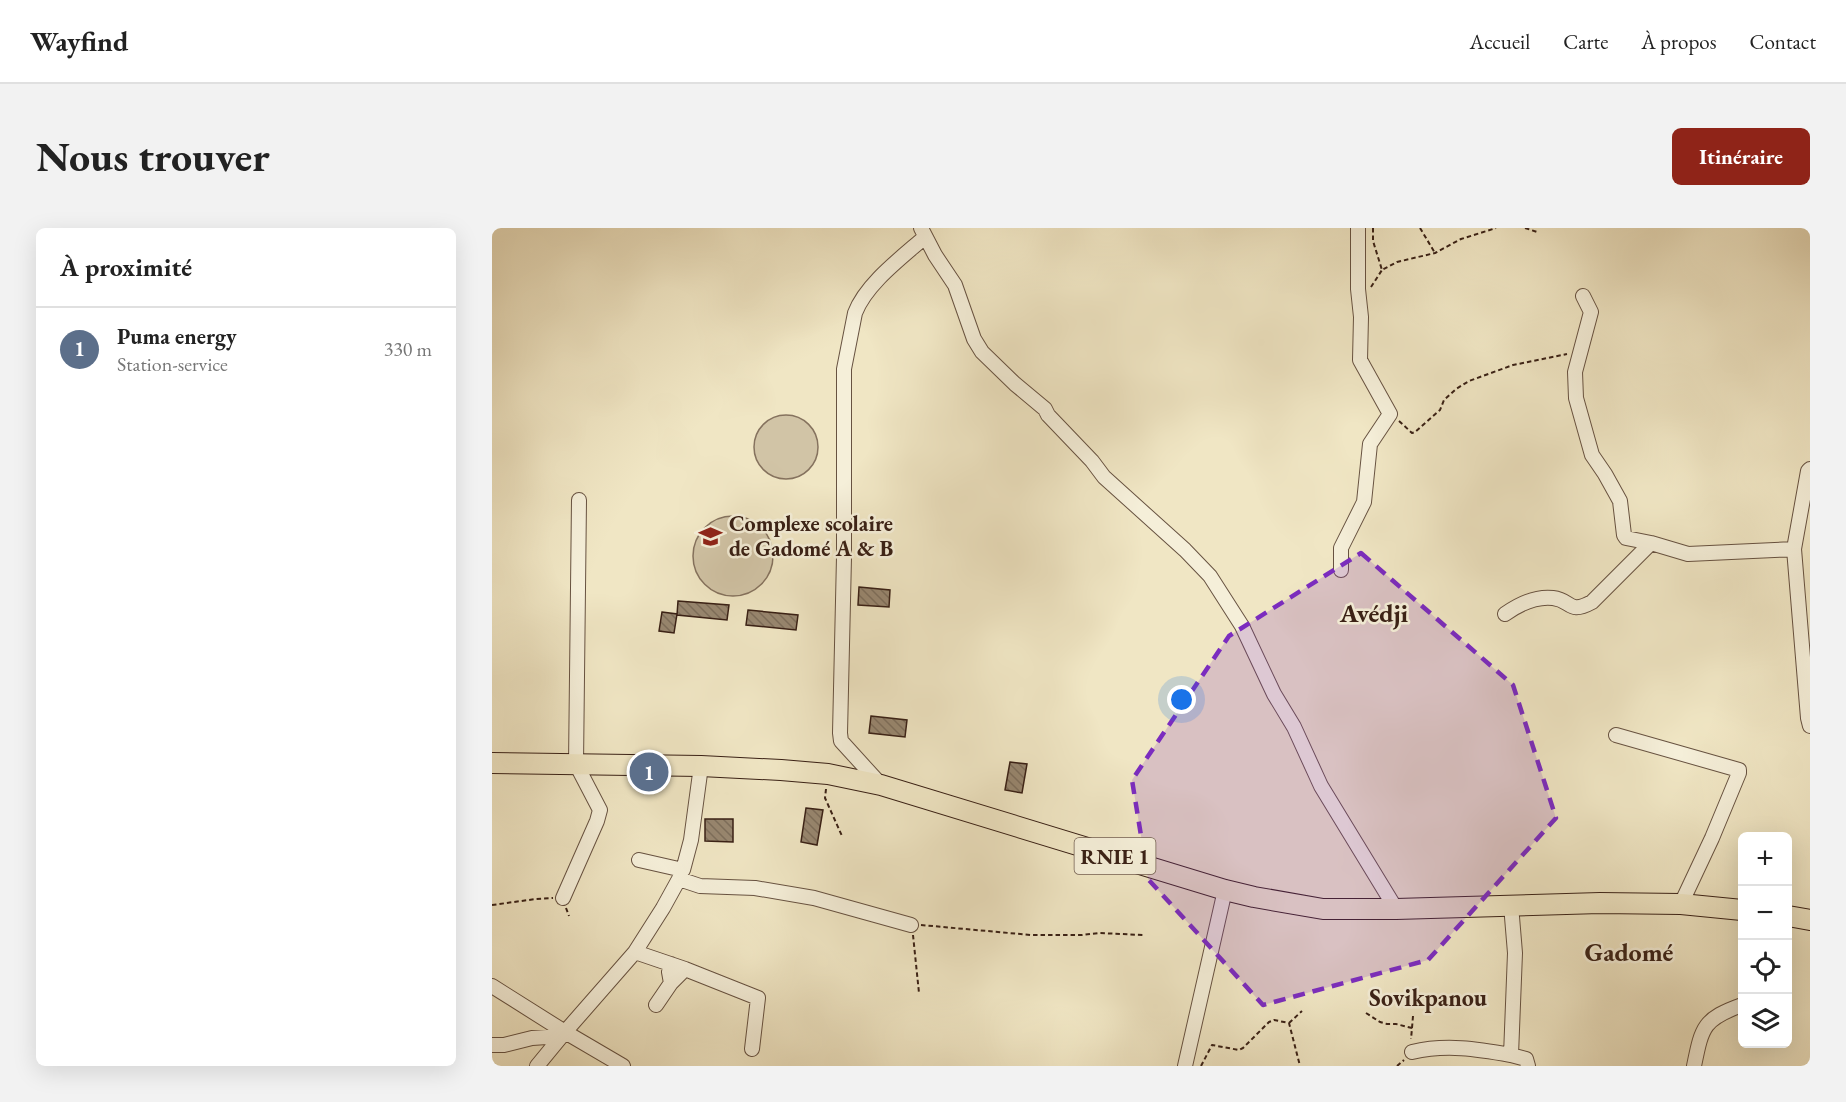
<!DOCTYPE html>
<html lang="fr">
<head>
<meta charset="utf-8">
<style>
	:root { --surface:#fff; --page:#f2f2f2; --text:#222; --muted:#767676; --line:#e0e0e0; --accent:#8f2418 }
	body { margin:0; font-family:"EB Garamond",serif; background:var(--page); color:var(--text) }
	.controls { position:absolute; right:18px; bottom:18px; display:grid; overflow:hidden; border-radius:9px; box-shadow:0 6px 24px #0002 }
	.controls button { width:54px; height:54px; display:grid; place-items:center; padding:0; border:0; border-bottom:2px solid var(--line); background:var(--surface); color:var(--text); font:30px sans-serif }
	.you { position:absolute; left:690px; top:472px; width:21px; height:21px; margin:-15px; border:4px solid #fff; border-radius:50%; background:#1a73e8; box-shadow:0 0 0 9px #1a73e833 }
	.badge { display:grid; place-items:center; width:39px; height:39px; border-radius:50%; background:var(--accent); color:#fff; font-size:20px; font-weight:700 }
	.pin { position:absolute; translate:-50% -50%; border:3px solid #fff; box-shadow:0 2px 6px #0006 }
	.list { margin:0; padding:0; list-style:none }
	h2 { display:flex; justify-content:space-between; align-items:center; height:78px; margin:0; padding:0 24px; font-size:26px }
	h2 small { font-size:20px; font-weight:400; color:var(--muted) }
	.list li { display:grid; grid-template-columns:39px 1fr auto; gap:18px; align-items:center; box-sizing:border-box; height:84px; padding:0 24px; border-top:2px solid var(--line) }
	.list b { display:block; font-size:22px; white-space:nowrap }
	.list p { margin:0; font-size:20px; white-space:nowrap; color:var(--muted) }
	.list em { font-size:20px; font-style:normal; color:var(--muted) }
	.icon { flex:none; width:33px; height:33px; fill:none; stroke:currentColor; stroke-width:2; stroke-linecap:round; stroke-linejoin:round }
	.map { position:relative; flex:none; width:1318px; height:838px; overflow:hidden; border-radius:9px }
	header { display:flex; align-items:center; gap:36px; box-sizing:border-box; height:84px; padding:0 30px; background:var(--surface); border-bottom:2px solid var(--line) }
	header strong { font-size:28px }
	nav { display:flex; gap:33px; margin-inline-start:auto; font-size:21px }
	.intro { display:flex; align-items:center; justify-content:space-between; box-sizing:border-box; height:144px; padding:0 36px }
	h1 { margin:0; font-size:42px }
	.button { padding:15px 27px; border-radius:9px; background:var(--accent); color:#fff; font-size:21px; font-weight:700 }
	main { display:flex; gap:36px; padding:0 36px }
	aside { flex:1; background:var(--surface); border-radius:9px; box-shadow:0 6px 24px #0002 }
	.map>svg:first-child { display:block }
</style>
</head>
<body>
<header>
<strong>Wayfind</strong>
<nav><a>Accueil</a><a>Carte</a><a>À propos</a><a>Contact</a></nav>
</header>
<div class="intro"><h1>Nous trouver</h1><a class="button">Itinéraire</a></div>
<main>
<aside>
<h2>À proximité<small></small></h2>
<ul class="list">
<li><span class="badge" style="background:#5c6f8a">1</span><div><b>Puma energy</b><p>Station-service</p></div><em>330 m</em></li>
</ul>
</aside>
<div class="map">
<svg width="1318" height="838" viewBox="0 0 1318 838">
	<defs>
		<pattern id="building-back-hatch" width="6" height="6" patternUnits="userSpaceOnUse" patternTransform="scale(1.5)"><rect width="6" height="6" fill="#988770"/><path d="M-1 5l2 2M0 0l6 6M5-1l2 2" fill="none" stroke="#7d6e5b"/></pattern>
	</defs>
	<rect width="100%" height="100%" fill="#f0e6c4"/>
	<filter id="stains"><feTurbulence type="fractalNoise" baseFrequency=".00333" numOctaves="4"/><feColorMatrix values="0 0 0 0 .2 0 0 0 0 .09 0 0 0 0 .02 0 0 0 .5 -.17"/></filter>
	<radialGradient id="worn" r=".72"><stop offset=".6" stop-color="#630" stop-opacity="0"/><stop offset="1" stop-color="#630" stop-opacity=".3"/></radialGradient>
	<path fill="#d1c4a6" stroke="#85725e" stroke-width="1.5" d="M262 219a32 32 0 1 1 64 0a32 32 0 1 1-64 0Z
		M201 328a40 40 0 1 1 80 0a40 40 0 1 1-80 0Z"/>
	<path fill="url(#building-back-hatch)" stroke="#392015" stroke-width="1.5" d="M367 359 398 362 397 379 366 377Z
		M186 373 237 377 235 392 185 387Z
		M256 382 306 387 304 402 254 397Z
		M170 384 185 386 182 405 167 403Z
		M379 488 415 492 413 509 377 505Z
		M518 534 535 536 530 565 513 562Z
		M314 580 331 582 325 617 309 614Z
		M213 591H241V614L213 613Z"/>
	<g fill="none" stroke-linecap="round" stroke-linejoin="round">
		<defs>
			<path id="minor" d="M429 0 443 27 463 57 482 111 490 124 523 156 553 181 556 187 600 233 612 249 693 322 718 348 750 398 782 466 802 499 829 558 904 681
				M1318 241 1316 243 1302 321 1316 490 1318 498
				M1159 315 1196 326 1302 321
				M849 342V320L872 274 878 216 898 186 868 132 869 89 866 61V0
				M1013 386C1027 376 1043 368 1061 370 1080 372 1076 387 1100 374L1159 315 1134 310 1132 307 1128 273 1113 246 1100 227 1084 170 1083 144 1099 84 1091 68
				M1124 507 1247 542V545L1220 610 1189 676
				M389 557 349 513 348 505 352 329V141L363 85C374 56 409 30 433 9
				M147 632 191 642 199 612 209 538
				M71 670 105 593 108 582 84 536 87 272
				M1019 677 1023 725 1019 827 1034 831 1036 838
				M143 724 171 680 187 651 208 658 263 660 322 670 419 697
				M179 736 177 744 179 755 193 741 266 770 260 821
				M0 758 73 804 45 838
				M164 777 179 755
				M0 817H12L40 810 70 808
				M920 824C954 816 985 821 1019 827
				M131 838 73 804 143 724 193 741
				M693 838 733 662
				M1202 838C1210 799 1211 791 1250 777"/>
			<path id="highway" d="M0 535 209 538 289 542 336 546 389 557 733 662 762 669 831 681H904L1108 675 1189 676 1250 682
				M1296 688 1318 692"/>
		</defs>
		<use href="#minor" stroke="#675241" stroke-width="16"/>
		<use href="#highway" stroke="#392015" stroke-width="22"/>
		<path stroke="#392015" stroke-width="2" stroke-dasharray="4.5 3" stroke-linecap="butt" d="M881 0V13L890 42 905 34 943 25 969 11 1004 0
			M928 0 943 25
			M1033 0 1045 4
			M879 59 890 42
			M907 193 920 205 923 204 948 182 952 172 964 161 977 153 1021 137 1075 126
			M334 561 333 570 350 608
			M0 677 44 671 61 670
			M74 680 77 688
			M429 697 539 707H590L607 705 651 707
			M421 707 427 765
			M874 785 888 794 895 796H904L920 800 919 811
			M797 795 810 783
			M920 800 921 788
			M709 838 720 817 747 822 751 820 777 794 782 792 797 795 808 838
			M905 838 912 832"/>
		<use href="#minor" stroke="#f5efd9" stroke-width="14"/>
		<use href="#highway" stroke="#f0e6c4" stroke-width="20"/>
	</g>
	<path fill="#7b2cbf" fill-opacity="0.2" stroke="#7b2cbf" stroke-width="4.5" stroke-dasharray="12 8" stroke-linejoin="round" d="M869 325 1021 457 1064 590 936 732 771 777 656 651 640 552 737 408Z"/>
	<defs>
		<symbol id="school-bare" viewBox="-9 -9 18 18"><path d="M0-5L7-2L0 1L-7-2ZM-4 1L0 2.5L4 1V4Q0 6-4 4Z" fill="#8f2418" stroke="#f5efd9" stroke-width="2.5" paint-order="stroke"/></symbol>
	</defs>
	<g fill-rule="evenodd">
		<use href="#school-bare" x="202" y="292" width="33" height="33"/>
	</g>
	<g text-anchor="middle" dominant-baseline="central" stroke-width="5" stroke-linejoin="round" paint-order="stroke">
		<rect fill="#f5efd9" stroke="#715e50" stroke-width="1.5" x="582.5" y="610" width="81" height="36" rx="4.5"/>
		<g font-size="21" font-weight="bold" fill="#392015">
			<text x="623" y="628">RNIE 1</text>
		</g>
		<g font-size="22" font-weight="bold" fill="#392015" stroke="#f5efd9" text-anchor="start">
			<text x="237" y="295">Complexe scolaire<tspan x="237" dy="25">de Gadomé A &amp; B</tspan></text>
		</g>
		<g font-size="24" font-weight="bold" fill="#392015" stroke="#f5efd9">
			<text x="936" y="769">Sovikpanou</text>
		</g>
		<g font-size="26" font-weight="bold" fill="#392015" stroke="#f5efd9">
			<text x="882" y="385">Avédji</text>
			<text x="1137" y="724">Gadomé</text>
		</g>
	</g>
	<rect width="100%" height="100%" filter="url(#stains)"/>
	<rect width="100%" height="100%" fill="url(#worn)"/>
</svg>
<div class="controls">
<button>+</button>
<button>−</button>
<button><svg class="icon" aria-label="locate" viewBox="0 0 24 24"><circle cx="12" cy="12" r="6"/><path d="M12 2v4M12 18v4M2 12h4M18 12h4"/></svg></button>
<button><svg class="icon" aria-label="layers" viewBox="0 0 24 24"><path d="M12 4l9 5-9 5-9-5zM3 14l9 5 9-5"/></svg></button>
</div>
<div class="you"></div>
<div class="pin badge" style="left:157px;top:544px;background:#5c6f8a">1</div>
</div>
</main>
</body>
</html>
